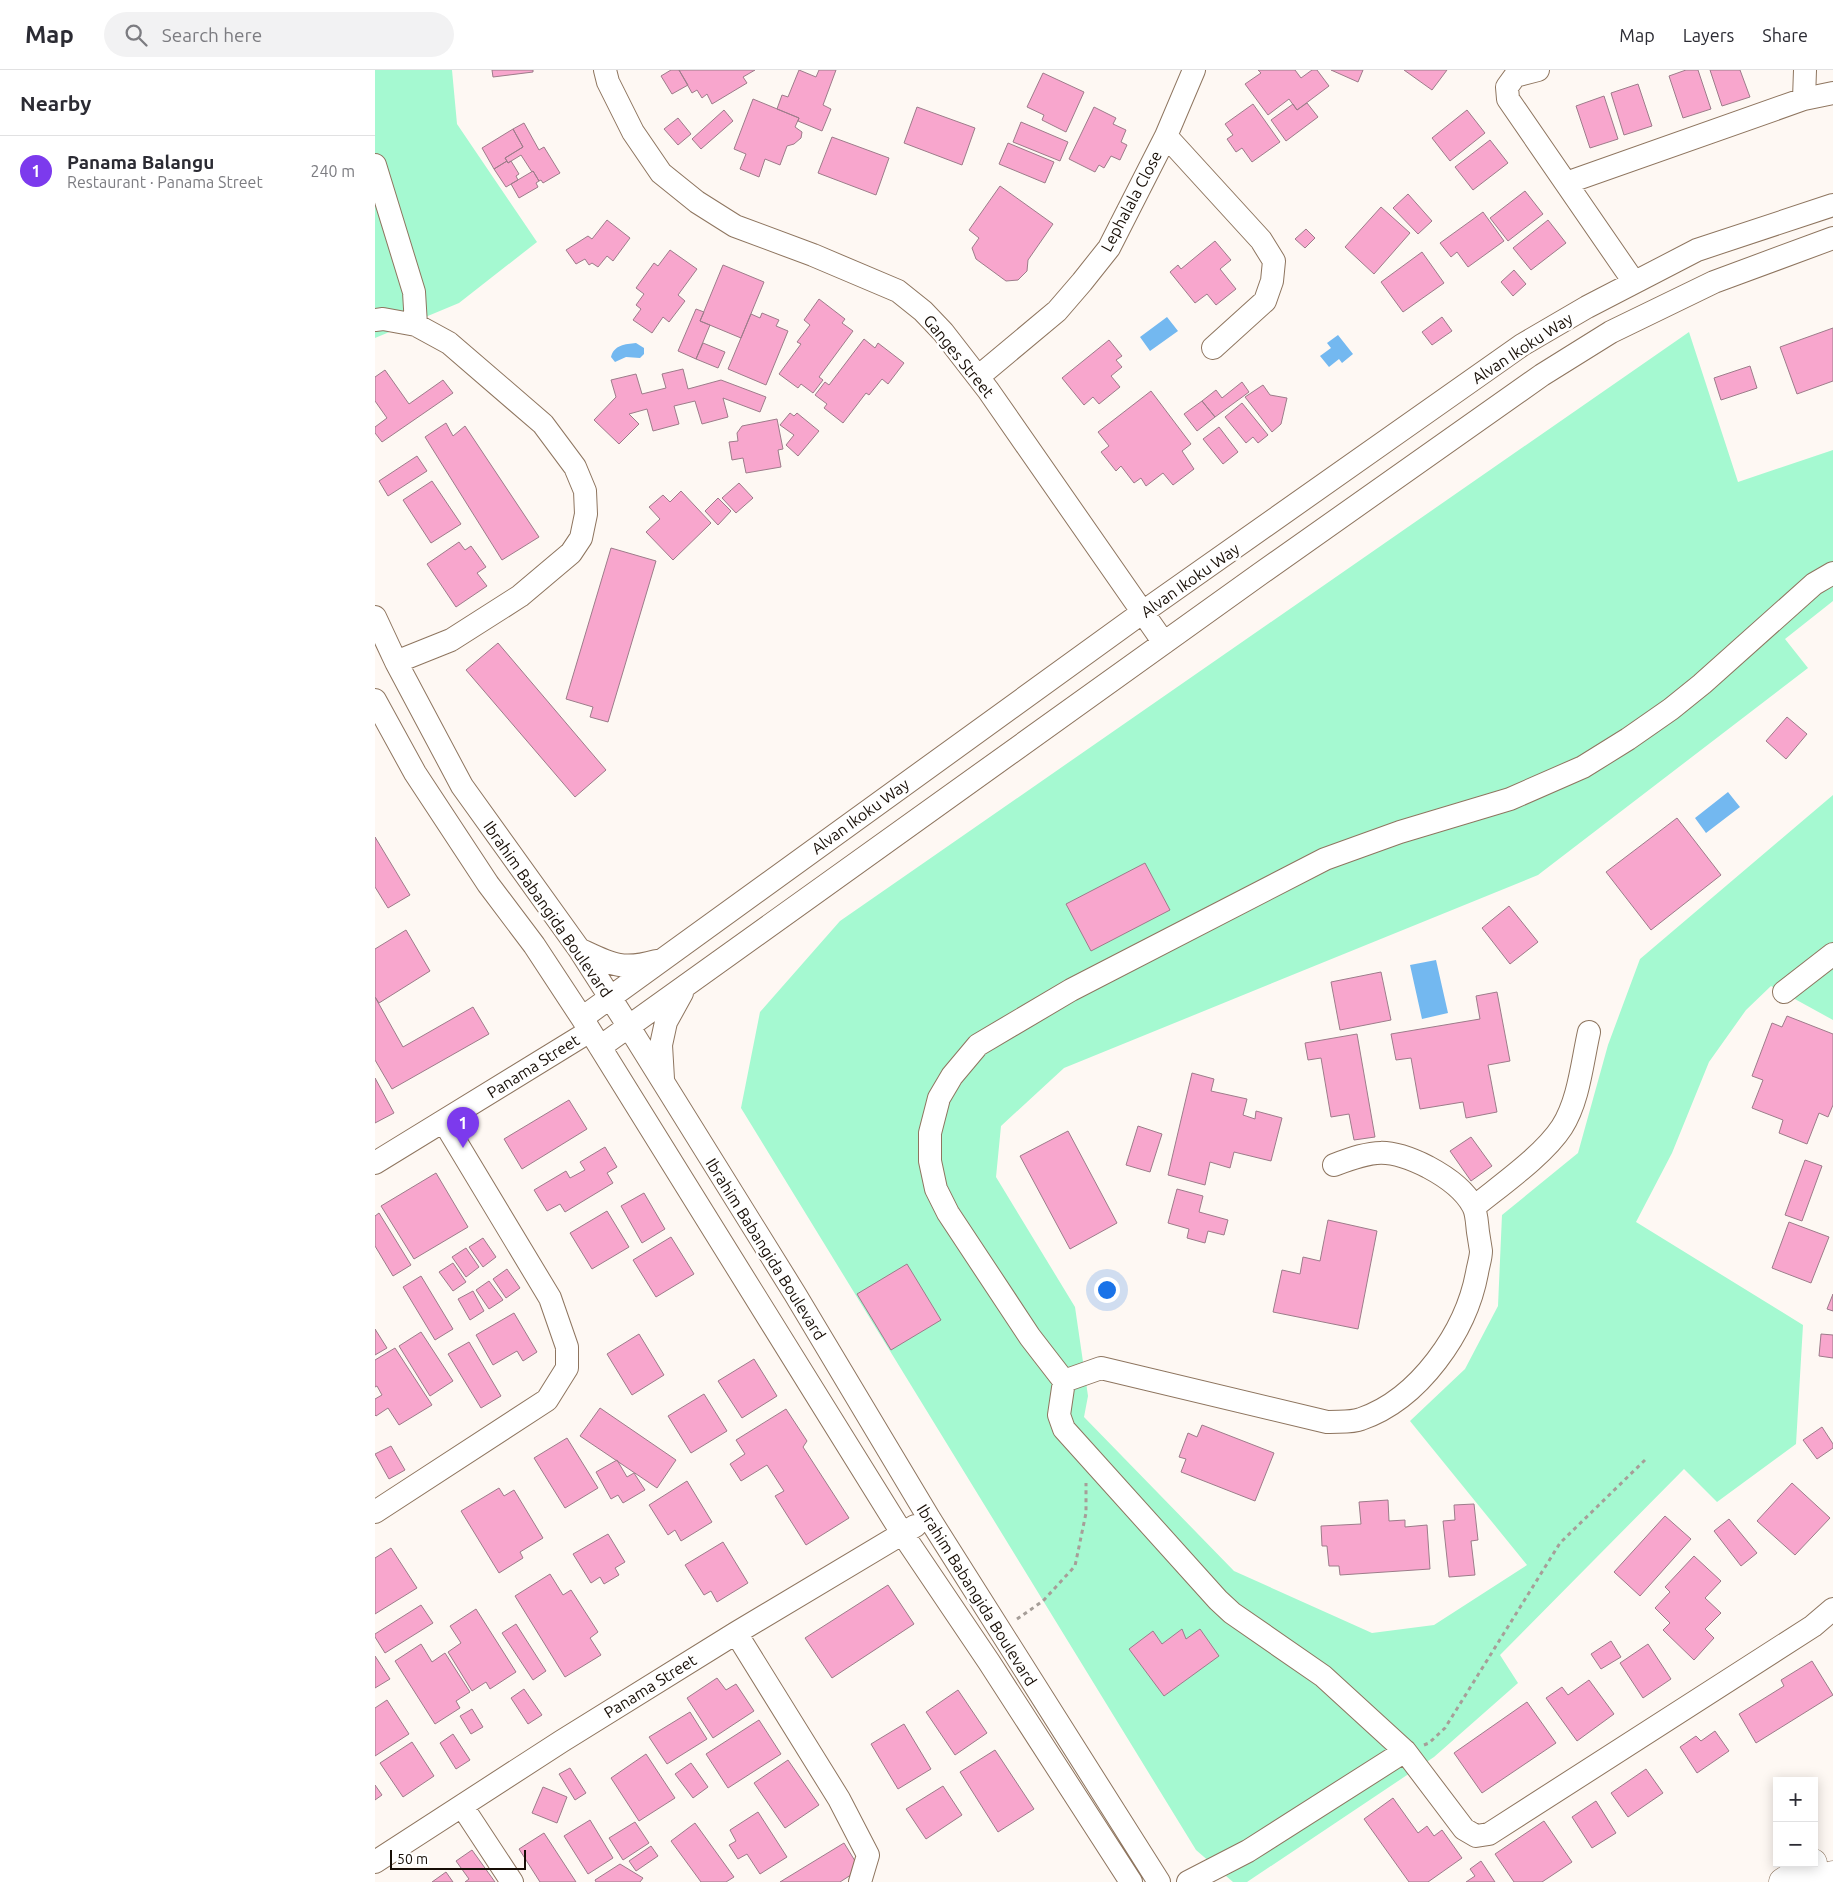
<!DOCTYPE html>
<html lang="en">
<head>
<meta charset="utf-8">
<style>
	:root { --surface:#fff; --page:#f2f2f3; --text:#2b2b33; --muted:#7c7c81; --line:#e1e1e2; --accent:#7c3aed }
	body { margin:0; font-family:Ubuntu,sans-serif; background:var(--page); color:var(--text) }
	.controls { position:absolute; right:15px; bottom:15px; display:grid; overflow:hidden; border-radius:0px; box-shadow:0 2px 12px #0003 }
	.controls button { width:45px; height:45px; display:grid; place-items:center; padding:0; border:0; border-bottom:1px solid var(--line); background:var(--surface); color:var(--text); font:25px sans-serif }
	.scale { position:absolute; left:15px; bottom:12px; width:136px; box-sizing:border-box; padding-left:5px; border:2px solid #170e06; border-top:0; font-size:14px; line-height:18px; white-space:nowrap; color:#170e06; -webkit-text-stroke:4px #fff; paint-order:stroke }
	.you { position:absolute; left:731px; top:1219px; width:18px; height:18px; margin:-12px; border:4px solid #fff; border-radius:50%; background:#1a73e8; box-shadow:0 0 0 8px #1a73e833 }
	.badge { display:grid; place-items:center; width:32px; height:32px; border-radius:50%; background:var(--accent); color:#fff; font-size:16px; font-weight:700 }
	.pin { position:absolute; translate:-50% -41px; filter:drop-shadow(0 1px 2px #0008) }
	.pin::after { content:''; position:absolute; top:26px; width:18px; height:15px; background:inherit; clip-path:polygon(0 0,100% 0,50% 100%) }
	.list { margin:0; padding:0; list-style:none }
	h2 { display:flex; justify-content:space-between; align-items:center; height:65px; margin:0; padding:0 20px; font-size:21px }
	h2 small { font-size:16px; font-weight:400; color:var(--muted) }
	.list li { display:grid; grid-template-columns:32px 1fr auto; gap:15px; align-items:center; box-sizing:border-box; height:70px; padding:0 20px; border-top:1px solid var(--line) }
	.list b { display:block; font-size:19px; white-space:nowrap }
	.list p { margin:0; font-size:16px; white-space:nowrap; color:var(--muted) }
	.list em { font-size:16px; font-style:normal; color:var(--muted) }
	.icon { flex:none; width:28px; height:28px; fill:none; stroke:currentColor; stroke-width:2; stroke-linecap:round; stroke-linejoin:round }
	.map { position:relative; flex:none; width:1458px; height:1812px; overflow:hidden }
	header { display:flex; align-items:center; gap:30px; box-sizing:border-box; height:70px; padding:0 25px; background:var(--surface); border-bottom:1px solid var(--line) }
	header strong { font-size:24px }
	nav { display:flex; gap:28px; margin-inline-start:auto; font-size:18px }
	.search { width:350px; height:45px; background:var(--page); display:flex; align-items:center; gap:12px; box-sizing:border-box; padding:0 18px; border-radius:28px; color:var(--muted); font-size:19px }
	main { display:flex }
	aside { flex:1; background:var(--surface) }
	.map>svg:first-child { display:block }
</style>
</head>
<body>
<header>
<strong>Map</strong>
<div class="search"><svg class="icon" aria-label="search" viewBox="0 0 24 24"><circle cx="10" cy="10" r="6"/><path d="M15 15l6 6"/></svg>Search here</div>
<nav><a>Map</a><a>Layers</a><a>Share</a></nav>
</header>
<main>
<aside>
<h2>Nearby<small></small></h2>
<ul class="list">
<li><span class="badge">1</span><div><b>Panama Balangu</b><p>Restaurant · Panama Street</p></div><em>240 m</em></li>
</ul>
</aside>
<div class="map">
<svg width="1458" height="1812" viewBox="0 0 1458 1812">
	<rect width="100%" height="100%" fill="#fef8f3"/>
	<path fill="#a5f9d1" d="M0 0H77L82 54 162 172 84 233 0 268Z
		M1314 262 1363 412 1458 380V531L1410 569 1433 598 1163 805 689 998 626 1056 621 1107 700 1237 713 1326 709 1347 859 1501 997 1563 1059 1555 1152 1495 1035 1351 1090 1299 1123 1236 1127 1145 1203 1083 1233 975 1265 889 1458 725V950L1396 916 1371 940 1334 992 1297 1083 1261 1152 1428 1255 1421 1374 1342 1432 1309 1399 1125 1585 1143 1613 1059 1687 872 1812H858L821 1780 366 1038 385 942 465 851Z"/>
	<path fill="#73b8f0" d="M792 247 803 261 775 281 765 267Z
		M963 265 978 284 967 293 964 289 954 297 945 286 956 278 952 273Z
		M261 273 269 278V284L265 288 251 287 240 292 236 287C239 275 250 274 261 273Z
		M1353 722 1365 737 1331 763 1320 748Z
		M1061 890 1073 943 1047 949 1035 895Z"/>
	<path fill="#f8a6cd" stroke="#9d7c8a" d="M117 0H158V2L118 7Z
		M296 0H304L313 15 297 24 286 6Z
		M304 0H380L368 7 372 13 337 34 332 24 327 28 322 20 317 23Z
		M424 0 441 7 444 0H461L448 35 456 39 447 61 423 51 424 48 402 39 407 25 413 27Z
		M883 0H920L926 8 937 0H942L954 16 922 40 914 29 893 45 870 14 886 3Z
		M956 0H988L983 12Z
		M1029 0H1072L1057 20Z
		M1311 0H1323L1336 39 1308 48 1294 6Z
		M1335 0H1365L1375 27 1347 36Z
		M668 3 709 22 691 62 667 50 669 45 652 37Z
		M1263 14 1277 56 1249 65 1236 23Z
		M1229 26 1243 69 1215 78 1201 36Z
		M378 29 424 48 420 57 427 62 426 68 419 74 412 76 405 95 390 89 384 107 365 99 371 84 359 79Z
		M932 33 943 47 911 71 896 50 918 34 922 40Z
		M878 34 905 72 877 92 867 78 861 82 852 69 858 65 850 54Z
		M542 37 600 58 587 95 529 73Z
		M719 37 741 48 738 54 751 60 746 72 752 75 745 90 736 86 729 98 724 95 720 102 694 89Z
		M349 40 358 51 326 79 317 69Z
		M1092 40 1110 63 1075 91 1057 68Z
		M303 48 316 64 303 75 289 59Z
		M646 52 693 72 685 91 638 72Z
		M149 53 164 80 169 77 185 103 168 113 166 110 164 111 158 101 157 102 146 85 133 93 130 88 148 77 138 59Z
		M138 59 148 77 130 88 132 91 119 99 107 78Z
		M457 67 514 88 501 125 443 103Z
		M1115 70 1133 93 1098 120 1080 97Z
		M633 73 679 92 670 113 624 94Z
		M132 91 133 93 136 91 144 104 141 106 143 110 131 117 119 99Z
		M158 101 164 111 161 113 163 117 144 128 136 114Z
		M625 116 678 154 653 190 652 201 643 210 631 211 601 189 597 178 604 168 594 160Z
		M1150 121 1168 144 1133 171 1115 148Z
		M1033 124 1057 151 1043 164 1018 138Z
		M1006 137 1035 163 999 204 970 177Z
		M1108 142 1129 171 1093 197 1082 182 1076 187 1065 173Z
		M232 150 255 168 238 191 232 186 223 197 217 193 214 195 210 189 201 194 191 180 213 166 217 169Z
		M1173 150 1191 173 1156 200 1138 178Z
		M931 159 940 168 930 178 920 169Z
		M840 171 856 190 845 199 861 219 841 235 832 224 820 233 795 202 803 195 806 199Z
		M295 180 322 199 303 225 310 231 294 252 288 247 277 263 258 250 266 239 261 235 269 224 261 218 279 193 283 196Z
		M1047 182 1069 213 1028 242 1006 212Z
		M348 195 389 212 366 268 325 251Z
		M1139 200 1151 214 1138 226 1126 212Z
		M444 229 470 249 467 253 478 261 444 307 448 310 438 323 426 314 423 318 404 304 426 274 422 272 435 255 429 250Z
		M321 239 329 242 325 251 335 255 321 289 303 281Z
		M387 243 404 250 401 256 413 261 391 315 353 299 376 244 385 248Z
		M1067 247 1077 261 1057 275 1047 262Z
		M1458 258V311L1422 324 1405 277Z
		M489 269 500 278 503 273 529 293 513 314 507 309 494 325 491 323 468 353 449 338 452 334 440 325 450 312 454 315Z
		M734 270 747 286 741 290 747 297 736 306 745 317 724 334 718 327 709 335 687 308Z
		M328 273 350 282 343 298 321 289Z
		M1375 296 1382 318 1346 330 1339 308Z
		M308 299 313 319 346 310 391 327 385 342 348 328 353 347 327 354 320 331 299 336 304 354 278 361 272 339 254 344 264 354 244 374 219 350 241 327 236 310 261 304 267 324 291 318 287 304Z
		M10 300 34 334 68 310 78 323 7 372 0 363V357L12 348 0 331V307Z
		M867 312 874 322 840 347 827 331 841 320 847 328Z
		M888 315 895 325 912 328 906 354 897 362 870 327Z
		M776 321 816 374 807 381 819 399 798 415 788 403 771 416 766 408 759 413 746 396 741 401 726 382 734 376 723 362Z
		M827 331 840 347 822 361 809 344Z
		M867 333 893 365 883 373 878 367 871 373 850 347Z
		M415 343 419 346 422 343 444 361 423 386 411 375 419 365 405 355Z
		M402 349 408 379 403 380 406 397 371 403 368 388 357 390 354 372 363 371 362 363 367 356Z
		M71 353 78 366 90 356 164 467 127 490 50 367Z
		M844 357 863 382 848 394 828 369Z
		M42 386 52 401 13 426 4 411Z
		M57 411 86 454 56 473 28 430Z
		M364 413 378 428 361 443 347 428Z
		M306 421 336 453 298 490 271 462 285 449 274 437 288 425 295 432Z
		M343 428 356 441 343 455 330 441Z
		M84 472 90 480 96 476 111 497 102 503 112 516 81 537 52 494Z
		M236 478 281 491 233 652 215 647 218 637 191 629Z
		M123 573 231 700 200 727 91 600Z
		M1412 647 1432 664 1411 689 1391 671Z
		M1302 748 1346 805 1276 860 1231 802Z
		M0 767 35 825 13 838 0 817Z
		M770 793 795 840 716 881 691 834Z
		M1134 836 1163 872 1135 894 1107 858Z
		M31 860 55 901 4 933 0 927V879Z
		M1006 902 1016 950 965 960 956 912Z
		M1122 922 1135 991 1113 995 1122 1042 1091 1048 1088 1032 1045 1039 1036 988 1021 990 1016 964 1105 949 1101 926Z
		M0 927 28 977 98 937 114 964 17 1019 0 990Z
		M1412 946 1458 964V1035L1453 1047 1444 1043 1432 1074 1404 1063 1408 1050 1377 1038 1388 1010 1377 1006 1397 953 1407 957Z
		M982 964 1000 1067 979 1070 974 1044 956 1047 946 988 933 990 930 973Z
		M817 1003 839 1009 836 1021 872 1029 868 1045 880 1049 881 1041 907 1048 896 1091 859 1082 855 1098 835 1092 830 1115 793 1105Z
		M0 1008 19 1043 0 1053Z
		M194 1030 212 1059 147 1099 129 1069Z
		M763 1056 787 1064 775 1102 751 1095Z
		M693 1061 742 1153 695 1179 645 1086Z
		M1096 1067 1117 1096 1096 1111 1075 1081Z
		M230 1077 242 1097 232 1103 238 1113 190 1142 185 1134 172 1141 159 1120 191 1101 195 1108 210 1100 205 1092Z
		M1430 1090 1447 1096 1427 1151 1410 1145Z
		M61 1103 93 1157 39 1189 6 1136Z
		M802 1119 828 1126 824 1142 853 1150 849 1165 833 1161 830 1173 812 1168 814 1159 793 1153Z
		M269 1123 290 1159 267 1173 246 1136Z
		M232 1141 254 1177 217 1199 195 1163Z
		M4 1143 36 1195 18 1206 0 1176V1146Z
		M953 1150 1002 1161 983 1259 898 1242 907 1200 925 1204 928 1187 945 1191Z
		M1414 1152 1454 1167 1436 1213 1397 1198Z
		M296 1167 319 1204 281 1227 258 1190Z
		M108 1168 121 1187 108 1197 94 1177Z
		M91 1178 104 1197 91 1207 77 1187Z
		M78 1193 91 1212 78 1221 64 1202Z
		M532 1194 566 1250 516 1280 482 1224Z
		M132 1199 145 1218 131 1228 118 1209Z
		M46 1206 78 1259 60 1270 28 1217Z
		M114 1211 128 1230 114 1239 101 1220Z
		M98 1221 109 1241 95 1250 83 1229Z
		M1458 1224V1241L1452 1239Z
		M139 1243 162 1282 148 1291 142 1281 118 1295 101 1265Z
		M0 1259 12 1278 0 1285Z
		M46 1262 78 1311 55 1326 24 1276Z
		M264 1264 289 1305 257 1325 232 1284Z
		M1446 1264 1458 1265V1288L1444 1286Z
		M94 1272 126 1326 106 1338 73 1284Z
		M20 1278 57 1335 24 1355 13 1338 1 1346 0 1345V1329L7 1325 2 1316 0 1317V1290Z
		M379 1289 402 1326 367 1348 343 1311Z
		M329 1324 352 1361 316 1383 293 1346Z
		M225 1338 301 1390 282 1418 205 1366Z
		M411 1339 432 1371 428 1377 474 1448 431 1475 400 1426 409 1421 392 1395 366 1411 355 1394 370 1384 361 1370Z
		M827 1355 899 1383 880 1431 806 1402 811 1389 804 1387 813 1363 822 1367Z
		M1447 1357 1458 1374V1378L1442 1389 1428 1370Z
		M192 1368 223 1418 190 1438 159 1388Z
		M16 1376 30 1400 14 1409 0 1384Z
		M242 1390 252 1407 259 1403 270 1420 248 1433 243 1425 236 1429 221 1402Z
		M312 1411 337 1452 306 1471 300 1460 293 1465 274 1435Z
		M1417 1413 1455 1448 1420 1485 1382 1451Z
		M124 1418 129 1426 139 1420 168 1468 145 1482 148 1488 124 1503 86 1441Z
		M1013 1430 1014 1451 1030 1450V1457L1052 1455 1055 1499 965 1505 964 1496H954L952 1476H947L946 1456 986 1454 984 1432Z
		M1099 1434 1103 1470 1096 1471 1100 1505 1074 1507 1068 1451 1080 1450 1079 1435Z
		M1290 1446 1316 1469 1265 1526 1239 1502Z
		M1354 1449 1382 1483 1366 1496 1339 1461Z
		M233 1464 250 1492 240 1498 244 1505 229 1514 225 1507 216 1513 198 1484Z
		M348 1472 373 1513 342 1532 336 1521 329 1525 310 1495Z
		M16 1478 42 1518 0 1544V1488Z
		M1319 1486 1346 1511 1330 1528 1346 1543 1330 1559 1339 1568 1319 1590 1288 1560 1295 1553 1280 1538 1295 1522 1290 1517Z
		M175 1504 188 1525 196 1520 223 1562 215 1568 226 1585 190 1607 140 1526Z
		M513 1515 539 1554 457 1608 430 1568Z
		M46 1535 58 1553 10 1583 0 1567V1564Z
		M101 1539 141 1602 115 1619 111 1612 97 1621 73 1582 86 1573 75 1556Z
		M141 1554 171 1601 158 1610 127 1563Z
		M807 1559 811 1569 825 1559 844 1586 789 1626 754 1579 778 1561 787 1574Z
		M1236 1571 1246 1587 1226 1599 1216 1584Z
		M46 1574 57 1592 70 1583 95 1622 81 1631 85 1638 60 1654 20 1591Z
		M1273 1574 1296 1609 1268 1628 1245 1593Z
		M0 1586 15 1609 0 1618Z
		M1437 1591 1458 1625 1381 1673 1364 1644 1409 1616 1406 1610Z
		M342 1608 351 1620 361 1614 379 1641 338 1668 312 1628Z
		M1214 1610 1239 1644 1202 1671 1171 1628 1187 1617 1193 1625Z
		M149 1619 167 1645 153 1654 136 1628Z
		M583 1620 612 1663 580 1685 551 1642Z
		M12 1630 34 1664 0 1686V1638Z
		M1152 1632 1181 1673 1107 1723 1079 1683Z
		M97 1639 108 1657 96 1664 85 1646Z
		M315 1642 332 1669 292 1694 274 1667Z
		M384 1650 406 1684 353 1718 331 1684Z
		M529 1654 556 1699 523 1719 496 1674Z
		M1340 1661 1354 1681 1322 1703 1305 1677 1321 1666 1326 1671Z
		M78 1664 95 1690 81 1699 65 1673Z
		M37 1672 59 1706 28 1727 5 1693Z
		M620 1680 659 1739 623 1762 585 1702Z
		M271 1684 300 1728 264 1751 236 1708Z
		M413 1690 444 1735 410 1758 379 1713Z
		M316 1693 333 1717 318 1728 300 1704Z
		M195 1698 211 1723 200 1730 184 1704Z
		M1271 1699 1288 1723 1253 1747 1236 1723Z
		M0 1715 7 1725 0 1730Z
		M568 1716 587 1745 551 1769 531 1739Z
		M168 1717 192 1727 182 1753 157 1743Z
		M1018 1728 1043 1763 1052 1756 1059 1766 1067 1760 1087 1788 1053 1812H1034L989 1749Z
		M1221 1731 1241 1763 1217 1778 1197 1747Z
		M383 1742 412 1787 385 1804 372 1784 363 1789 354 1775 361 1771 355 1760Z
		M215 1750 238 1788 213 1804 189 1766Z
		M1169 1751 1197 1792 1167 1812H1139L1120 1784Z
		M260 1752 274 1773 248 1790 234 1768Z
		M320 1753 359 1807 351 1812H326L296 1771Z
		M169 1763 201 1812H165L144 1779Z
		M469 1773 485 1799 465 1812H405Z
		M276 1776 283 1786 261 1801 254 1791Z
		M97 1780 120 1812H90L94 1809 81 1791Z
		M1106 1791 1120 1812H1091L1100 1806 1095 1799Z
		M245 1794 268 1808 265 1812H221L220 1810Z
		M71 1802 78 1812H57Z"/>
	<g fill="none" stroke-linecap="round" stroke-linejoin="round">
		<defs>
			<path id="minor" d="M230 0 233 12 258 62 286 103 322 132 360 156 438 185 523 221 548 241 568 262 613 320 789 573
				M1163 0 1140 6 1132 17 1133 29 1259 212
				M1429 29 1430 0
				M791 66 886 170 899 191 897 211 890 231 838 278
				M0 95 39 222 41 255
				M1191 113 1429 29 1458 23
				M0 250 8 249 41 255 74 273 168 354 200 397 210 421 211 444 206 468 196 483 145 526 76 570 21 592
				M603 307 682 241 707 212 734 178 791 66 819 0
				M0 547 21 592 87 716 204 879 254 957 420 1224 554 1448 784 1812
				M0 630 40 703 113 814 159 875 207 948 527 1463 614 1592 756 1812
				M204 879C236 894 246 901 281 891
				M1409 922 1458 884
				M207 948 768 542 1147 275 1212 237 1322 180 1458 135
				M225 977 885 504 1167 305 1236 262 1339 212 1458 168
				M288 1009 286 975 291 952 307 923
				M0 1093 215 961
				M959 1095C999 1080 1013 1077 1053 1097 1070 1106 1089 1119 1098 1136 1102 1143 1102 1155 1103 1162 1104 1168 1105 1175 1106 1181 1106 1188 1103 1196 1102 1203 1091 1262 1044 1329 986 1349 976 1353 963 1351 952 1352L726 1298 689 1311 684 1345 689 1359 843 1530 857 1543 948 1606 1030 1681 1089 1759 1101 1766 1114 1764 1438 1556 1458 1539
				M1099 1137C1126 1115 1169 1085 1187 1057 1204 1030 1207 993 1214 962
				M689 1311 655 1267 573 1143 561 1119 555 1091V1063L564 1028 577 1006 603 975 696 920 950 789 1025 762 1135 729 1208 697 1253 669 1296 639 1327 614 1439 514 1458 503
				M0 1442 172 1330 192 1298V1277L175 1228 69 1052
				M361 1563 464 1729 493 1785 485 1812
				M87 1736 137 1812
				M0 1792 187 1671 361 1563 540 1456
				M813 1812 873 1781 1030 1681"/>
			<path id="highway" d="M1408 1812 1438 1793
				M1438 1812 1458 1805"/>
		</defs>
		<use href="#minor" stroke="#8e755f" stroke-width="24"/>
		<use href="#highway" stroke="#8e755f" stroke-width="29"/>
		<path stroke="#a69e98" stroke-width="3" stroke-dasharray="4 4" stroke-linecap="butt" d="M642 1549 668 1531 700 1496 711 1443V1413
			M1049 1675 1054 1673 1070 1658 1185 1473 1270 1390"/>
		<use href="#minor" stroke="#fff" stroke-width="22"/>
		<use href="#highway" stroke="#fff" stroke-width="28"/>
	</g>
	<g text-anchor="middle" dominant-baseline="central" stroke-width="5" stroke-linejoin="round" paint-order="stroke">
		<g font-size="16" fill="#170e06" stroke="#fff">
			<text transform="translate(756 131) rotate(-62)">Lephalala Close</text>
			<text transform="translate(1147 278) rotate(-33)">Alvan Ikoku Way</text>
			<text transform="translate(584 286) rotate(51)">Ganges Street</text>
			<text transform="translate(815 510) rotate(-35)">Alvan Ikoku Way</text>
			<text transform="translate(485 746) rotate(-36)">Alvan Ikoku Way</text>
			<text transform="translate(173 839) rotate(55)">Ibrahim Babangida Boulevard</text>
			<text transform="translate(158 996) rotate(-32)">Panama Street</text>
			<text transform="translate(391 1179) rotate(58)">Ibrahim Babangida Boulevard</text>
			<text transform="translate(602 1525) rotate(58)">Ibrahim Babangida Boulevard</text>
			<text transform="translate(275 1616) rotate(-32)">Panama Street</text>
		</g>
	</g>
</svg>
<div class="controls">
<button>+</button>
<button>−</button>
</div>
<div class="scale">50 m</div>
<div class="you"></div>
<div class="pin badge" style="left:88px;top:1078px">1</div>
</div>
</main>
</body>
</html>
